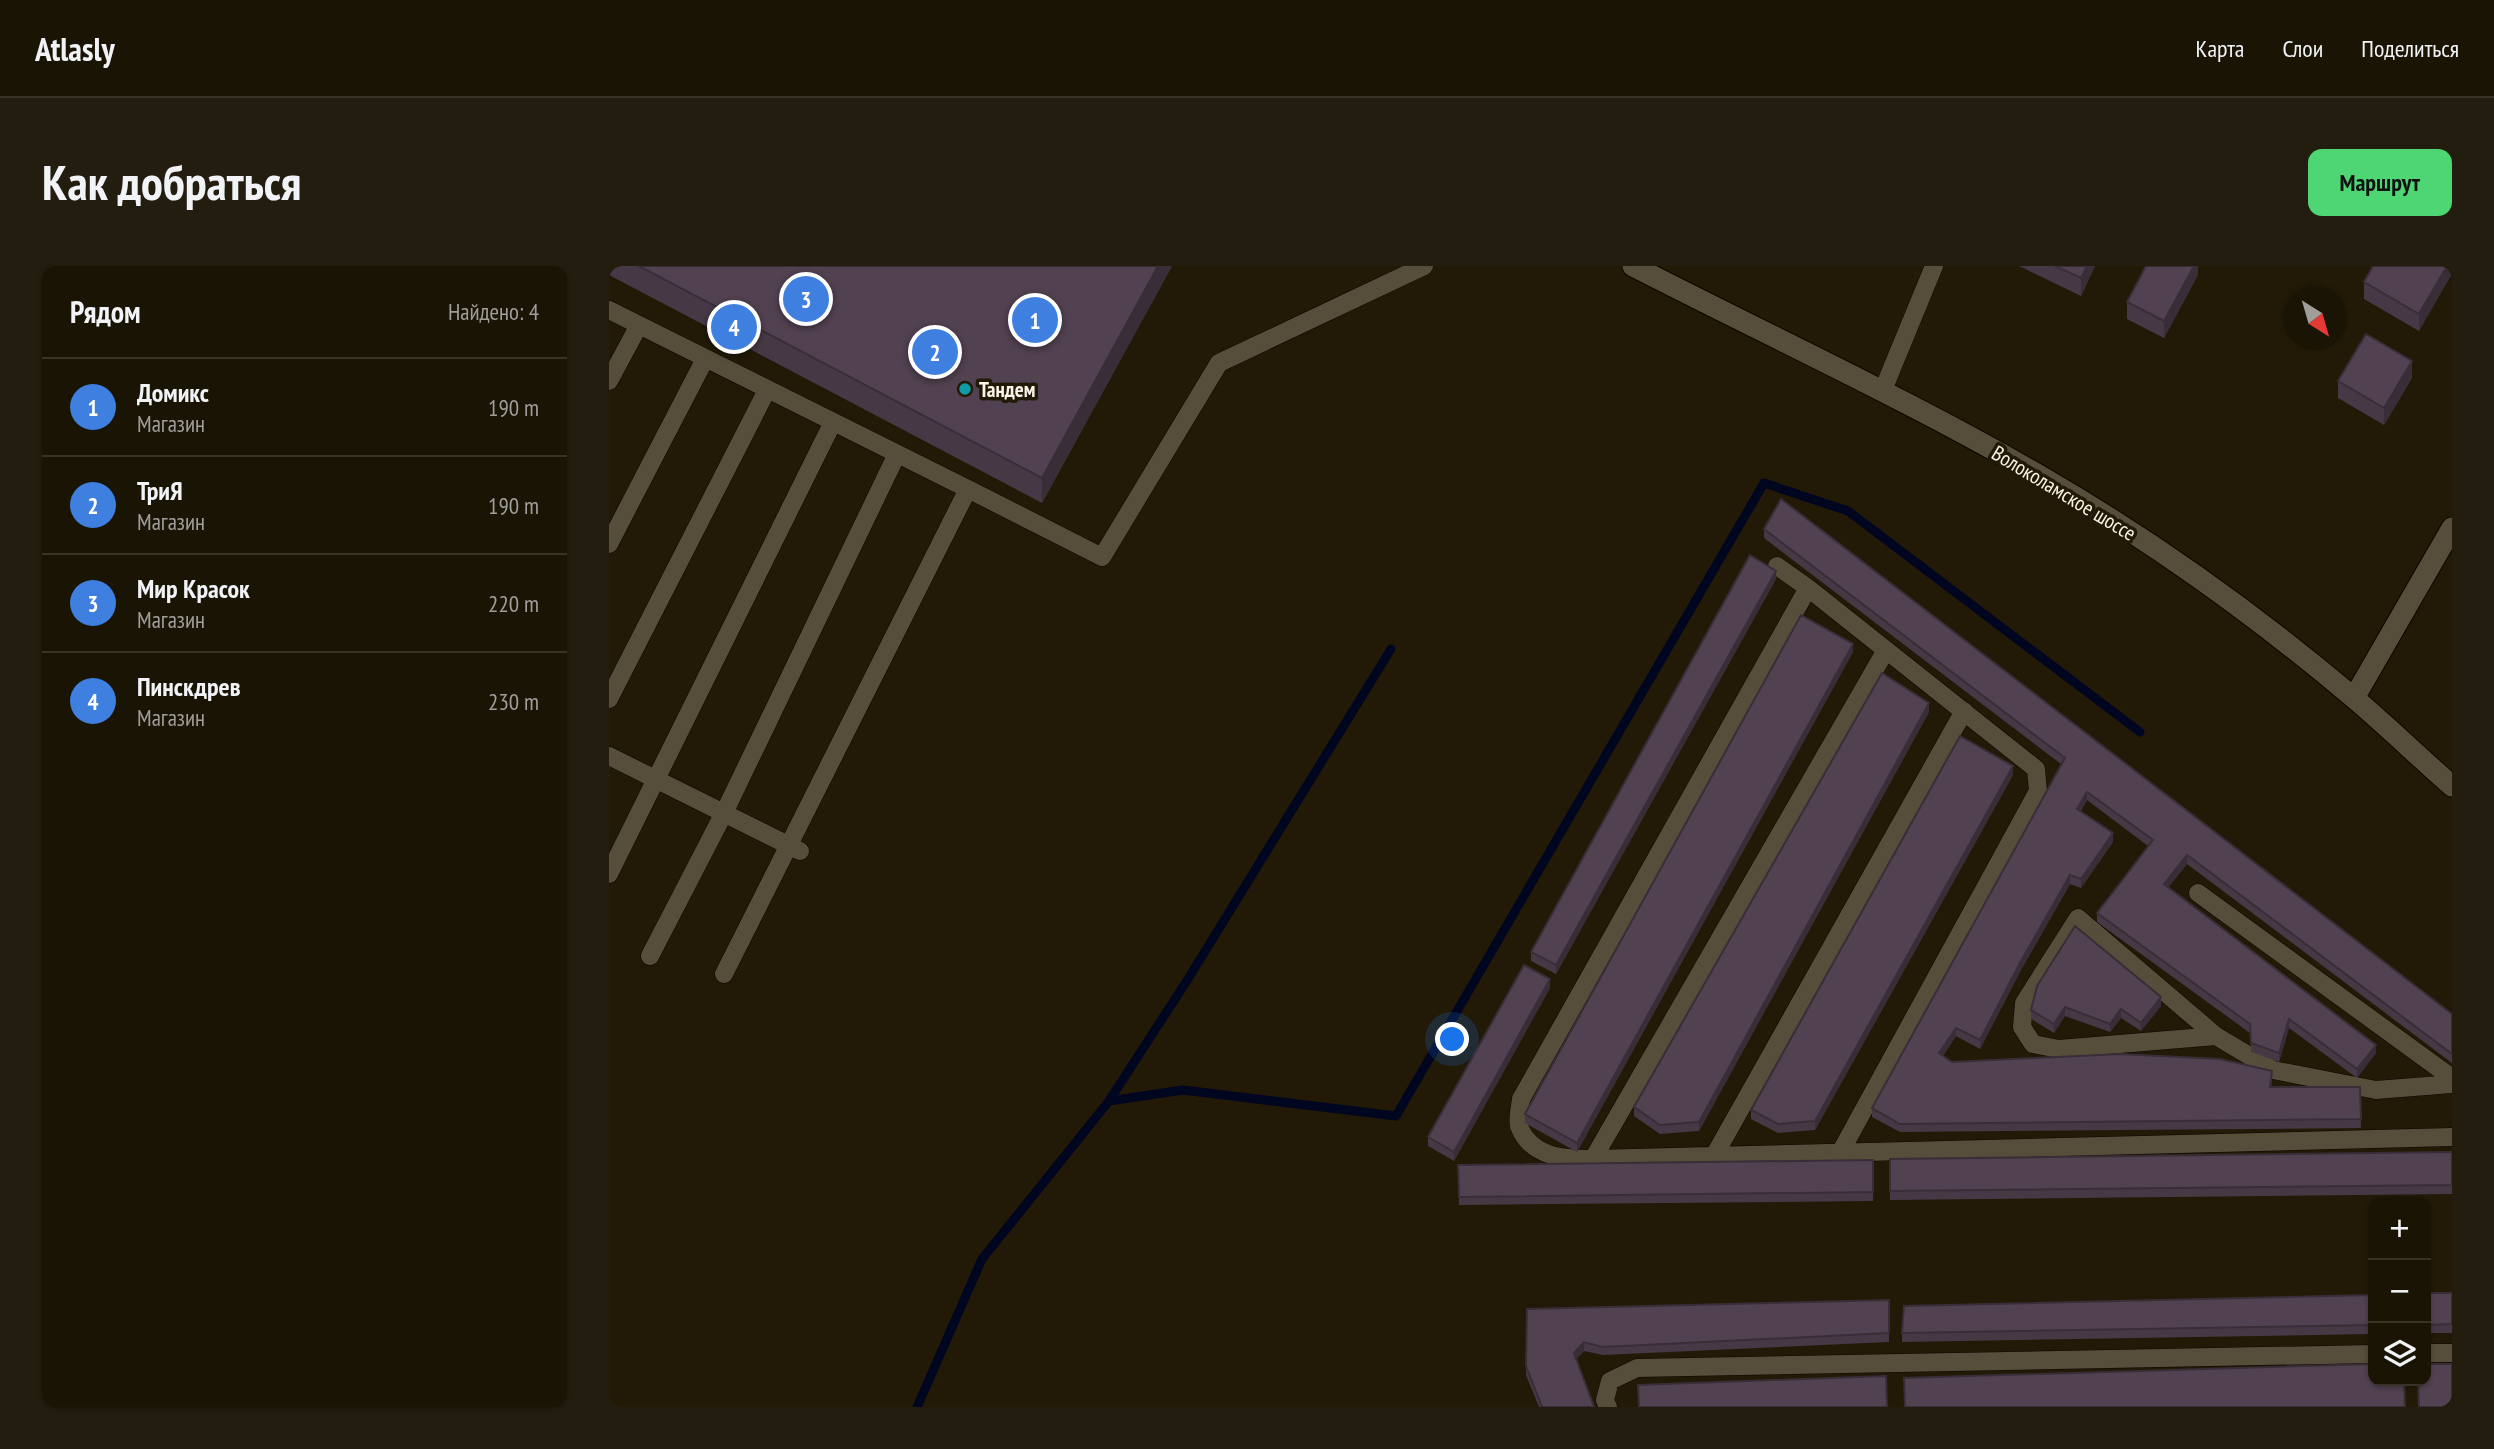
<!DOCTYPE html>
<html lang="ru">
<head>
<meta charset="utf-8">
<style>
	:root { --surface:#1a1405; --page:#231d0f; --text:#f1f3f6; --muted:#9f9e9a; --line:#383327; --accent:#4ed675 }
	body { margin:0; font-family:"PT Sans Narrow",sans-serif; background:var(--page); color:var(--text) }
	.controls { position:absolute; right:21px; bottom:21px; display:grid; overflow:hidden; border-radius:14px; box-shadow:0 2px 5px #0004 }
	.controls button { width:63px; height:63px; display:grid; place-items:center; padding:0; border:0; border-bottom:2px solid var(--line); background:var(--surface); color:var(--text); font:35px sans-serif }
	.compass { position:absolute; left:1675px; top:21px; width:63px; height:63px; border-radius:50%; background:var(--surface); box-shadow:0 2px 5px #0004; rotate:143deg }
	.you { position:absolute; left:844px; top:774px; width:24px; height:24px; margin:-18px; border:5px solid #fff; border-radius:50%; background:#1a73e8; box-shadow:0 0 0 10px #1a73e833 }
	.badge { display:grid; place-items:center; width:46px; height:46px; border-radius:50%; background:var(--accent); color:#fff; font-size:23px; font-weight:700 }
	.pin { position:absolute; translate:-50% -50%; border:4px solid #fff; box-shadow:0 2px 7px #0006 }
	.list { margin:0; padding:0; list-style:none }
	h2 { display:flex; justify-content:space-between; align-items:center; height:91px; margin:0; padding:0 28px; font-size:30px }
	h2 small { font-size:23px; font-weight:400; color:var(--muted) }
	.list li { display:grid; grid-template-columns:46px 1fr auto; gap:21px; align-items:center; box-sizing:border-box; height:98px; padding:0 28px; border-top:2px solid var(--line) }
	.list b { display:block; font-size:26px; white-space:nowrap }
	.list p { margin:0; font-size:23px; white-space:nowrap; color:var(--muted) }
	.list em { font-size:23px; font-style:normal; color:var(--muted) }
	.icon { flex:none; width:38px; height:38px; fill:none; stroke:currentColor; stroke-width:2; stroke-linecap:round; stroke-linejoin:round }
	.map { position:relative; flex:none; width:1843px; height:1141px; overflow:hidden; border-radius:14px }
	header { display:flex; align-items:center; gap:42px; box-sizing:border-box; height:98px; padding:0 35px; background:var(--surface); border-bottom:2px solid var(--line) }
	header strong { font-size:33px }
	nav { display:flex; gap:38px; margin-inline-start:auto; font-size:24px }
	.intro { display:flex; align-items:center; justify-content:space-between; box-sizing:border-box; height:168px; padding:0 42px }
	h1 { margin:0; font-size:49px }
	.button { padding:18px 32px; border-radius:14px; background:var(--accent); color:#111; font-size:24px; font-weight:700 }
	main { display:flex; gap:42px; padding:0 42px }
	aside { flex:1; background:var(--surface); border-radius:14px; box-shadow:0 2px 5px #0004 }
	.map>svg:first-child { display:block }
</style>
</head>
<body>
<header>
<strong>Atlasly</strong>
<nav><a>Карта</a><a>Слои</a><a>Поделиться</a></nav>
</header>
<div class="intro"><h1>Как добраться</h1><a class="button">Маршрут</a></div>
<main>
<aside>
<h2>Рядом<small>Найдено: 4</small></h2>
<ul class="list">
<li><span class="badge" style="background:#3f7fe0">1</span><div><b>Домикс</b><p>Магазин</p></div><em>190 m</em></li>
<li><span class="badge" style="background:#3f7fe0">2</span><div><b>ТриЯ</b><p>Магазин</p></div><em>190 m</em></li>
<li><span class="badge" style="background:#3f7fe0">3</span><div><b>Мир Красок</b><p>Магазин</p></div><em>220 m</em></li>
<li><span class="badge" style="background:#3f7fe0">4</span><div><b>Пинскдрев</b><p>Магазин</p></div><em>230 m</em></li>
</ul>
</aside>
<div class="map">
<svg width="1843" height="1141" viewBox="0 0 1843 1141">
	<rect width="100%" height="100%" fill="#221a07"/>
	<g fill="none" stroke-linecap="round" stroke-linejoin="round">
		<path stroke="#000520" stroke-width="9" d="M500 835 574 824 787 850 1155 217 1239 245 1531 466
			M308 1141 373 993 500 835 579 713 782 383"/>
		<defs>
			<path id="service" d="M0 44 359 223 115 708
				M0 115 30 59
				M1274 124 1325 0
				M359 223 493 291 610 97 815 0
				M0 278 96 93
				M1168 300 1199 322 1427 503 1429 525 1231 887
				M1199 322 912 833C911 841 908 853 910 860 922 892 956 893 984 893L1843 871
				M0 433 158 124
				M0 490 191 585
				M0 608 224 156
				M1589 627 1843 812
				M41 690 115 547 288 188
				M1607 770 1450 783 1424 778 1413 761 1415 737 1469 652 1607 770 1664 804 1767 824 1843 818
				M1105 890 1355 445
				M984 893 1277 384
				M1817 1087H1843
				M999 1141 996 1134 1001 1115 1028 1102 1764 1088"/>
			<path id="minor" d="M1745 432 1843 262"/>
			<path id="secondary" d="M1024 0C1162 71 1304 136 1438 214 1546 277 1649 351 1745 432 1778 460 1810 491 1843 520"/>
		</defs>
		<use href="#service" stroke="#0b0500" stroke-width="19"/>
		<use href="#minor" stroke="#0b0500" stroke-width="23"/>
		<use href="#secondary" stroke="#0b0500" stroke-width="23"/>
		<use href="#service" stroke="#564e3a" stroke-width="18"/>
		<use href="#minor" stroke="#564e3a" stroke-width="21"/>
		<use href="#secondary" stroke="#564e3a" stroke-width="21"/>
	</g>
	<path fill="#473845" d="M0 0H563L433 237 0 9Z
		M1410 0H1486L1472 30Z
		M1589 0V9L1555 72 1518 53V36Z
		M1843 0 1810 65 1755 33V16Z
		M1803 112 1775 159 1729 132V115Z
		M1155 263 1843 748V797L1578 598 1559 621 1767 787 1748 812 1680 762 1670 796 1642 786 1641 767 1488 656V647L1539 580 1478 534 1472 545 1504 576 1472 622 1461 618 1412 704 1371 783 1347 770 1334 790 1343 796 1663 814 1662 821H1751L1752 862 1291 866 1263 851V842L1452 498 1155 272Z
		M1167 313 947 708 922 695V686Z
		M1244 386 968 886 916 857V848Z
		M1320 446 1090 865 1051 868 1025 850V841Z
		M1404 509 1206 864 1169 867 1142 853V844Z
		M1428 720 1552 740 1532 765 1512 752 1501 766 1456 750 1445 767 1422 753V744Z
		M941 722 845 895 819 880V871Z
		M1843 886V928L1281 934V893Z
		M1264 894V935L850 939 849 899Z
		M1817 1027H1843V1067H1817Z
		M1764 1029V1068L1293 1076V1067Z
		M1280 1034V1076L994 1089 975 1085 967 1093 985 1141H930L917 1109 918 1043Z"/>
	<path fill="#392e38" d="M549 0H563L433 237V212Z
		M1478 0H1486L1472 30V12Z
		M1585 0H1589V9L1555 72V55Z
		M1838 0H1843V8L1810 65V48Z
		M1803 95V112L1775 159V142Z
		M1167 305V313L947 708V699Z
		M1244 378V386L968 886V877Z
		M1320 437V446L1090 865V856Z
		M1404 500V509L1206 864V855Z
		M1478 526V534L1468 551V543Z
		M1504 567V576L1472 622V613Z
		M1578 589V598L1555 627V618Z
		M1461 609V618L1412 704 1371 783V774L1412 695Z
		M941 713V722L845 895V886Z
		M1552 731V740L1532 765V757Z
		M1456 741V750L1445 767V758Z
		M1512 743V752L1501 766V758Z
		M1680 753V762L1670 796V787Z
		M1347 762V770L1330 796V787Z
		M1767 779V787L1748 812V803Z
		M975 1076V1085L965 1096V1087Z"/>
	<path fill="#524150" stroke="#392e38" stroke-width="2" d="M30 0H549L433 212Z
		M1446 0H1478L1472 12Z
		M1537 0H1585L1555 55 1518 36Z
		M1764 0H1838L1810 48 1755 16Z
		M1757 68 1803 95 1775 142 1729 115Z
		M1172 233 1843 748V788L1578 589 1555 618 1767 779 1748 803 1680 753 1670 787 1642 777 1641 758 1488 647 1544 574 1478 526 1468 543 1504 567 1472 613 1461 609 1412 695 1371 774 1347 762 1330 787 1343 796 1511 788 1611 793 1663 805 1661 821H1751L1752 853 1291 858 1263 842 1456 492 1155 263Z
		M1141 289 1167 305 947 699 922 686Z
		M1192 349 1244 378 968 877 916 848Z
		M1273 407 1320 437 1090 856 1051 859 1025 841Z
		M1351 470 1404 500 1206 855 1169 858 1142 844Z
		M1466 660 1552 731 1532 757 1512 743 1501 758 1456 741 1445 758 1422 744 1428 720Z
		M915 699 941 713 845 886 819 871Z
		M1843 886V919L1281 925V893Z
		M1264 894V926L850 931 849 899Z
		M1817 1027H1843V1058L1817 1059Z
		M1764 1029V1059L1293 1067 1295 1040Z
		M1280 1034V1067L994 1081 975 1076 965 1087 985 1141H933L917 1100 918 1043Z
		M1764 1098V1115H1795L1796 1141H1296L1295 1112Z
		M1817 1098H1843V1141H1810L1809 1115H1817Z
		M1277 1110 1278 1141H1030L1029 1119Z"/>
	<circle fill="#0f9aa8" stroke="#221a07" stroke-width="2.5" cx="356" cy="123" r="7"/>
	<g text-anchor="middle" dominant-baseline="central" stroke-width="7" stroke-linejoin="round" paint-order="stroke">
		<g font-size="21" font-weight="bold" fill="#faf4e9" stroke="#221a07" text-anchor="start">
			<text x="370" y="123">Тандем</text>
		</g>
		<g font-size="21" fill="#faf4e9" stroke="#221a07">
			<text transform="translate(1455 227) rotate(31)">Волоколамское шоссе</text>
		</g>
	</g>
</svg>
<div class="controls">
<button>+</button>
<button>−</button>
<button><svg class="icon" aria-label="layers" viewBox="0 0 24 24"><path d="M12 4l9 5-9 5-9-5zM3 14l9 5 9-5"/></svg></button>
</div>
<svg class="compass" viewBox="-18 -18 36 36"><path d="M0-13l5 13h-10z" fill="#e53935"/><path d="M0 13l5-13h-10z" fill="#9f9e9a"/></svg>
<div class="you"></div>
<div class="pin badge" style="left:426px;top:54px;background:#3f7fe0">1</div>
<div class="pin badge" style="left:326px;top:86px;background:#3f7fe0">2</div>
<div class="pin badge" style="left:197px;top:33px;background:#3f7fe0">3</div>
<div class="pin badge" style="left:125px;top:61px;background:#3f7fe0">4</div>
</div>
</main>
</body>
</html>
